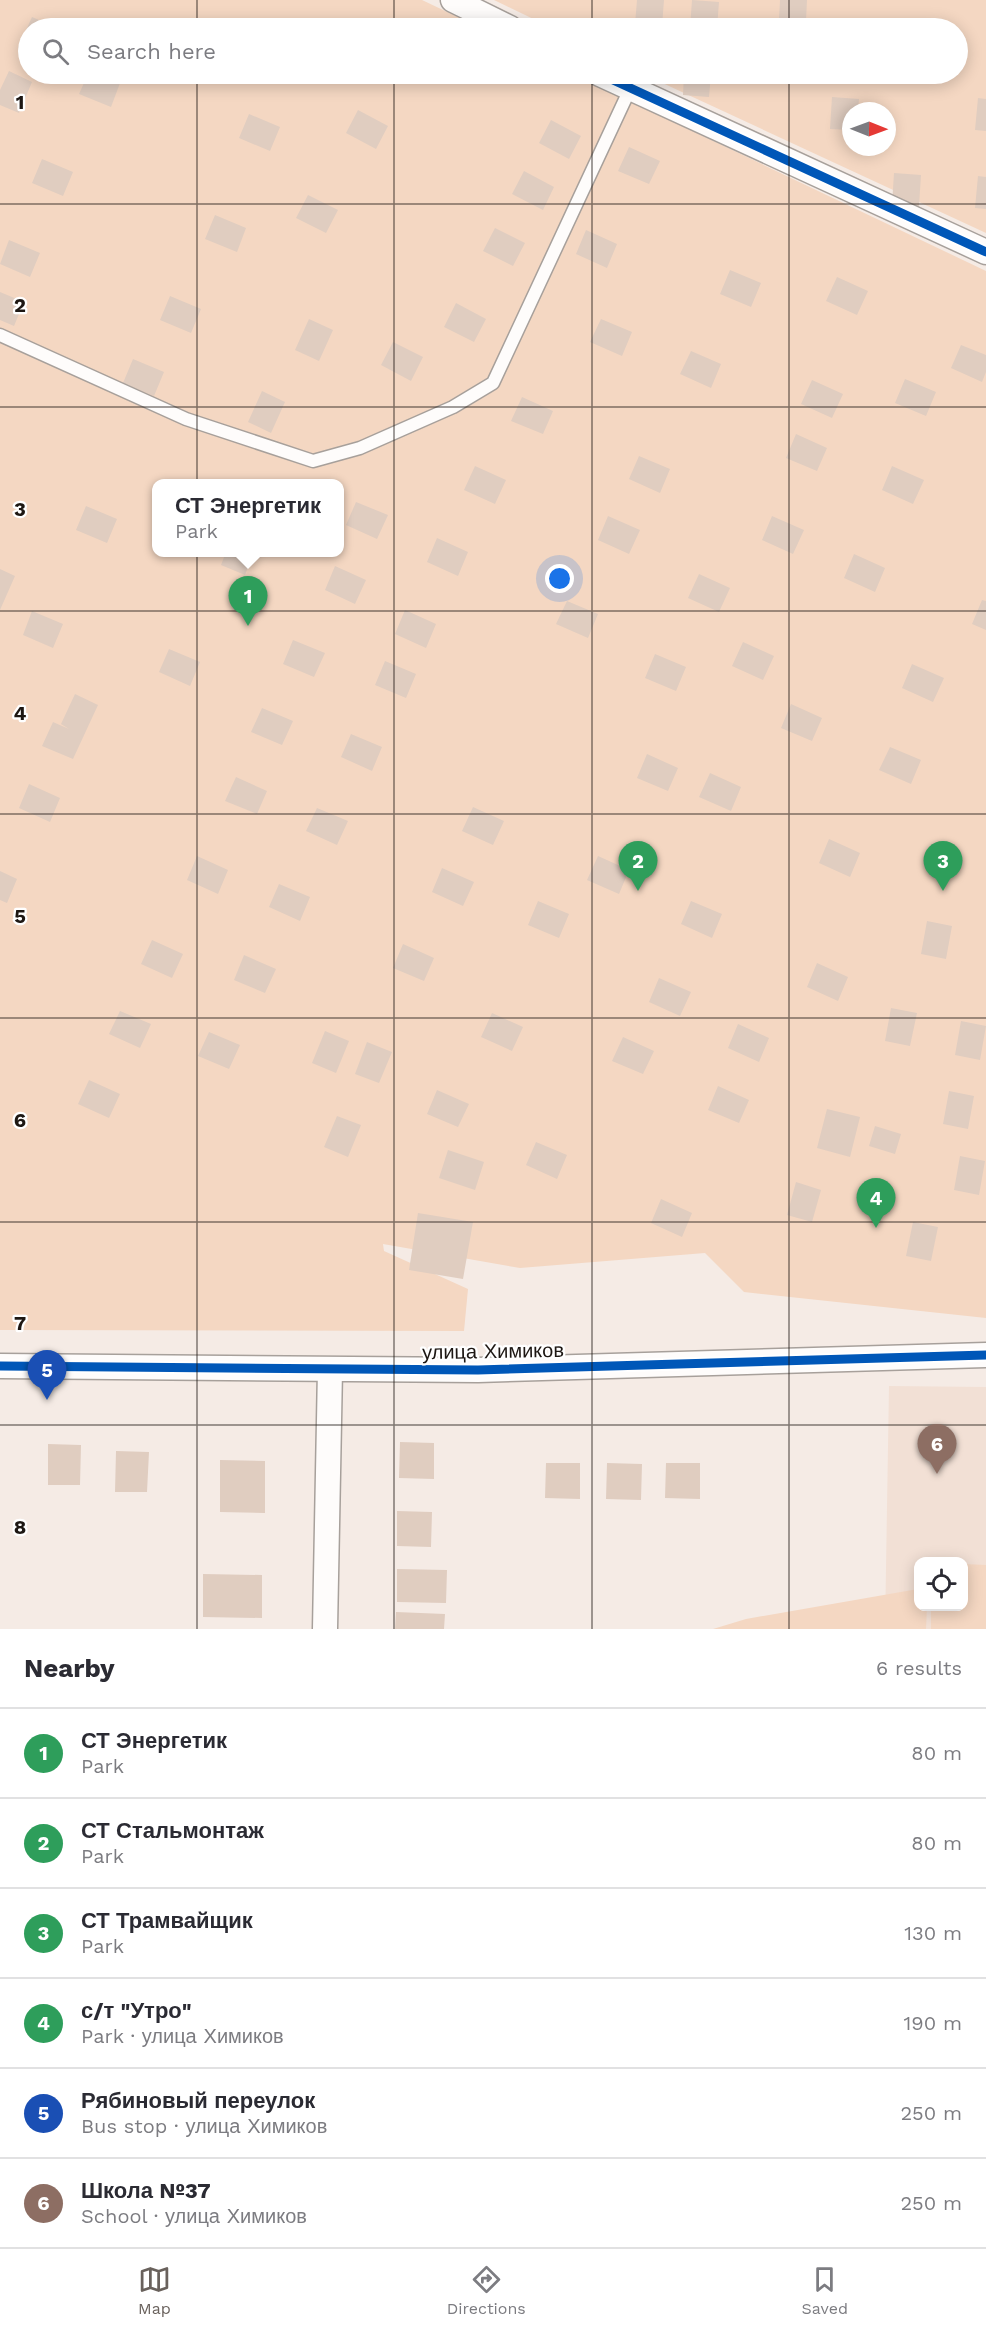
<!DOCTYPE html>
<html lang="en">
<head>
<meta charset="utf-8">
<style>
	:root { --surface:#fff; --page:#f7f7f7; --text:#2b2b33; --muted:#7c7c81; --line:#e1e1e2; --accent:#69615c }
	body { margin:0; font-family:"Work Sans",sans-serif; background:var(--page); color:var(--text) }
	.controls { position:absolute; right:18px; bottom:18px; display:grid; overflow:hidden; border-radius:12px; box-shadow:0 3px 15px #0003 }
	.controls button { width:54px; height:54px; display:grid; place-items:center; padding:0; border:0; border-bottom:2px solid var(--line); background:var(--surface); color:var(--text); font:30px sans-serif }
	.compass { position:absolute; left:842px; top:102px; width:54px; height:54px; border-radius:50%; background:var(--surface); box-shadow:0 3px 15px #0003; rotate:91deg }
	.you { position:absolute; left:560px; top:579px; width:21px; height:21px; margin:-15px; border:4px solid #fff; border-radius:50%; background:#1a73e8; box-shadow:0 0 0 9px #1a73e833 }
	.badge { display:grid; place-items:center; width:39px; height:39px; border-radius:50%; background:var(--accent); color:#fff; font-size:20px; font-weight:700 }
	.pin { position:absolute; translate:-50% -50px; filter:drop-shadow(0 2px 3px #0008) }
	.pin::after { content:''; position:absolute; top:32px; width:21px; height:18px; background:inherit; clip-path:polygon(0 0,100% 0,50% 100%) }
	.popup { position:absolute; left:152px; top:479px; width:192px; height:78px; box-sizing:border-box; display:grid; place-content:center; border-radius:12px; background:var(--surface); filter:drop-shadow(0 2px 4px #0005); font-size:20px; white-space:nowrap; color:var(--muted) }
	.popup b { font-size:22px; color:var(--text) }
	.popup::after { content:''; position:absolute; left:50%; top:100%; margin-left:-12px; border:12px solid transparent; border-top-color:var(--surface) }
	.list { margin:0; padding:0; list-style:none }
	h2 { display:flex; justify-content:space-between; align-items:center; height:78px; margin:0; padding:0 24px; font-size:26px }
	h2 small { font-size:20px; font-weight:400; color:var(--muted) }
	.list li { display:grid; grid-template-columns:39px 1fr auto; gap:18px; align-items:center; box-sizing:border-box; height:90px; padding:0 24px; border-top:2px solid var(--line) }
	.list b { display:block; font-size:22px; white-space:nowrap }
	.list p { margin:0; font-size:20px; white-space:nowrap; color:var(--muted) }
	.list em { font-size:20px; font-style:normal; color:var(--muted) }
	.icon { flex:none; width:33px; height:33px; fill:none; stroke:currentColor; stroke-width:2; stroke-linecap:round; stroke-linejoin:round }
	.map { position:relative; flex:none; width:986px; height:1629px; overflow:hidden }
	.search { position:absolute; background:var(--surface); box-shadow:0 3px 15px #0003; left:18px; right:18px; top:18px; height:66px; display:flex; align-items:center; gap:15px; box-sizing:border-box; padding:0 21px; border-radius:33px; color:var(--muted); font-size:22px }
	.sheet { height:618px; background:var(--surface) }
	nav { display:flex; justify-content:space-around; align-items:center; box-sizing:border-box; height:84px; border-top:2px solid var(--line); background:var(--surface); font-size:16px; color:var(--muted) }
	nav a { display:grid; justify-items:center; gap:3px }
	nav .on { color:var(--accent) }
	.map>svg:first-child { display:block }
</style>
</head>
<body>
<div class="map">
<svg width="986" height="1629" viewBox="0 0 986 1629">
	<rect width="100%" height="100%" fill="#f5ebe5"/>
	<path fill="#f2e0d5" fill-rule="evenodd" d="M889 1386 986 1387V1629H885ZM918 1562H964V1606H918Z"/>
	<path fill="#f4d7c2" fill-rule="evenodd" d="M0 0H422L481 28H28V74H573L986 271V1318L744 1292 705 1253 520 1268 383 1244 384 1251 468 1289 464 1331 0 1330ZM156 484H340V552H156Z
		M494 0H986V233L643 74H958V28H552ZM851 111H887V147H851Z
		M964 1564 986 1565V1629H931V1607L964 1606Z
		M918 1589V1606L927 1607 926 1629H713L746 1619Z"/>
	<path fill="#e0cdc0" d="M637 0H664L662 26 635 24Z
		M692 0 719 2 717 28H690Z
		M780 0H807L806 21 779 20Z
		M32 17 58 28H28V53L18 48Z
		M114 19 137 28H110Z
		M9 71 32 82 19 113 0 105V90Z
		M88 74H98L120 83 111 107 79 94Z
		M684 74H711L709 97 683 95Z
		M832 97 859 99 858 111H851V130L830 129Z
		M978 98 986 99V131L975 130Z
		M358 110 388 126 376 149 346 133Z
		M249 114 280 127 270 151 239 138Z
		M551 120 581 136 569 159 539 143Z
		M629 147 660 161 649 184 618 171Z
		M42 159 73 172 63 196 32 183Z
		M524 171 554 187 543 210 512 194Z
		M894 173 921 175 919 206 892 204Z
		M978 176 986 177V209L975 208Z
		M308 195 338 210 326 233 296 218Z
		M215 215 246 228 237 252 205 239Z
		M495 228 525 243 513 266 483 251Z
		M586 230 617 244 607 268 576 254Z
		M9 240 40 253 30 277 0 264Z
		M730 270 761 283 751 307 720 294Z
		M837 277 868 291 857 315 826 301Z
		M0 292 24 302 14 326 0 320Z
		M170 296 201 309 191 333 160 320Z
		M456 303 486 319 474 342 444 327Z
		M309 319 333 330 319 361 295 350Z
		M601 319 632 332 622 356 590 342Z
		M393 342 423 357 411 381 381 365Z
		M961 345 986 355V372L982 382 951 368Z
		M691 351 721 364 711 388 680 374Z
		M133 359 164 372 154 396 123 383Z
		M905 379 936 392 926 416 895 403Z
		M812 380 843 394 832 418 801 404Z
		M262 391 285 402 271 433 248 422Z
		M522 397 553 411 543 434 511 421Z
		M796 434 827 448 817 471 786 458Z
		M639 456 670 469 660 493 629 479Z
		M475 466 506 480 495 504 464 490Z
		M892 466 924 480 913 504 882 490Z
		M356 502 388 515 377 539 346 525Z
		M86 506 117 519 107 543 76 530Z
		M608 516 640 530 629 554 598 540Z
		M772 516 804 530 793 554 762 540Z
		M437 538 468 552 458 576 427 562Z
		M226 552H254L245 575 221 565Z
		M854 554 885 568 875 592 844 578Z
		M335 566 366 580 355 604 325 590Z
		M0 569 15 576 0 610Z
		M699 574 730 588 719 612 688 598Z
		M982 600 986 601V630L972 624Z
		M567 601 598 614 588 638 556 624Z
		M405 610 436 624 426 648 395 634Z
		M32 611 63 624 53 648 23 635Z
		M293 640 325 653 314 677 283 664Z
		M743 642 774 656 763 680 732 666Z
		M169 649 200 662 190 686 159 672Z
		M655 654 686 667 676 691 645 678Z
		M385 661 416 674 406 698 375 685Z
		M912 664 944 678 933 702 902 688Z
		M75 694 98 705 73 759 42 746 53 722 69 729 61 724Z
		M791 704 822 718 812 741 781 728Z
		M262 708 293 721 282 745 251 732Z
		M351 734 382 747 372 771 341 757Z
		M890 747 921 760 911 784 879 770Z
		M647 754 678 768 668 791 637 778Z
		M710 773 741 787 731 811 699 797Z
		M236 777 267 791 257 814 225 801Z
		M29 784 60 798 50 822 19 808Z
		M473 807 504 821 493 845 462 831Z
		M317 808 348 821 337 845 306 831Z
		M829 839 860 853 850 877 819 863Z
		M197 856 228 870 218 894 187 880Z
		M598 856 629 870 619 894 587 880Z
		M442 868 474 882 463 906 432 892Z
		M0 871 17 879 7 903 0 900Z
		M279 884 310 897 300 921 269 907Z
		M538 901 569 914 559 938 528 925Z
		M691 901 722 914 712 938 681 924Z
		M927 921 952 926 946 959 921 954Z
		M152 940 183 954 172 978 141 964Z
		M403 944 434 958 424 981 393 968Z
		M244 955 276 969 265 993 234 980Z
		M817 963 848 977 838 1001 807 987Z
		M659 978 691 992 680 1016 649 1002Z
		M891 1008 917 1013 910 1046 885 1041Z
		M120 1011 151 1024 140 1048 109 1034Z
		M492 1013 523 1027 512 1051 481 1037Z
		M961 1021 986 1026 980 1060 955 1055Z
		M738 1024 769 1038 759 1062 728 1048Z
		M325 1031 349 1041 336 1073 312 1063Z
		M209 1032 240 1045 229 1069 198 1056Z
		M623 1037 654 1051 643 1074 612 1061Z
		M367 1042 392 1052 379 1083 355 1074Z
		M89 1080 120 1094 109 1118 78 1104Z
		M718 1086 749 1100 739 1123 708 1110Z
		M437 1090 469 1104 458 1127 427 1114Z
		M949 1091 974 1096 968 1129 943 1124Z
		M827 1109 860 1117 850 1157 817 1148Z
		M337 1116 361 1125 348 1157 324 1147Z
		M875 1126 901 1134 895 1154 869 1146Z
		M536 1142 567 1155 557 1179 526 1165Z
		M448 1150 484 1162 475 1190 439 1178Z
		M960 1156 985 1161 979 1195 954 1190Z
		M796 1182 821 1190 812 1222 787 1215Z
		M661 1199 692 1213 682 1237 651 1223Z
		M418 1213 473 1222 463 1279 409 1270Z
		M913 1222 938 1227 931 1261 906 1256Z
		M400 1442 434 1443V1479L399 1478Z
		M48 1444 81 1445 80 1485H48Z
		M116 1451 149 1452 147 1492H115Z
		M220 1460 265 1461V1513L220 1512Z
		M546 1463H580V1499L545 1498Z
		M607 1463 642 1464 641 1500 606 1499Z
		M666 1463H700V1499L665 1498Z
		M397 1511 432 1512 431 1547 397 1546Z
		M397 1569 447 1570 446 1603 397 1602Z
		M203 1574 262 1575V1618L203 1617Z
		M396 1612 445 1614 444 1629H395Z"/>
	<g fill="none" stroke-linecap="round" stroke-linejoin="round">
		<defs>
			<path id="lane" d="M0 335 186 419 313 461 360 448 453 407 493 383 630 89"/>
			<path id="street" d="M453 0 510 28
				M600 74 986 252
				M0 1366 478 1370 986 1355
				M325 1629 330 1369"/>
		</defs>
		<use href="#lane" stroke="#a7a09b" stroke-width="15"/>
		<use href="#street" stroke="#a7a09b" stroke-width="27"/>
		<use href="#lane" stroke="#fefcfb" stroke-width="12"/>
		<use href="#street" stroke="#fefcfb" stroke-width="24"/>
		<defs>
			<path id="cycleway" d="M600 74 986 252
				M0 1366 478 1370 986 1355"/>
		</defs>
		<use href="#cycleway" stroke="#fff" stroke-width="13"/>
		<use href="#cycleway" stroke="#0057b8" stroke-width="9"/>
	</g>
	<path fill="none" stroke="#1d1713" stroke-width="1.5" stroke-opacity="0.55" d="M197 0V28M394 0V28M592 0V28M789 0V28M197 74V1629M394 74V1629M592 74V1629M789 74V1629M0 204H986M0 407H986M0 611H986M0 814H986M0 1018H986M0 1222H986M0 1425H986"/>
	<g text-anchor="middle" dominant-baseline="central" stroke-width="4.5" stroke-linejoin="round" paint-order="stroke">
		<g font-size="20" fill="#1d1713" stroke="#fff">
			<text transform="translate(493 1351) rotate(-1)">улица Химиков</text>
		</g>
	</g>
	<g font-size="20" text-anchor="middle" font-weight="bold" fill="#1d1713" stroke="#fff" stroke-width="4.5" stroke-linejoin="round" paint-order="stroke">
		<text x="20" y="109">1</text>
		<text x="20" y="312">2</text>
		<text x="20" y="516">3</text>
		<text x="20" y="720">4</text>
		<text x="20" y="923">5</text>
		<text x="20" y="1127">6</text>
		<text x="20" y="1330">7</text>
		<text x="20" y="1534">8</text>
	</g>
</svg>
<div class="controls">
<button><svg class="icon" aria-label="locate" viewBox="0 0 24 24"><circle cx="12" cy="12" r="6"/><path d="M12 2v4M12 18v4M2 12h4M18 12h4"/></svg></button>
</div>
<svg class="compass" viewBox="-18 -18 36 36"><path d="M0-13l5 13h-10z" fill="#e53935"/><path d="M0 13l5-13h-10z" fill="#7c7c81"/></svg>
<div class="you"></div>
<div class="pin badge" style="left:248px;top:626px;background:#2e9e5b">1</div>
<div class="popup"><b>СТ Энергетик</b>Park</div>
<div class="pin badge" style="left:638px;top:891px;background:#2e9e5b">2</div>
<div class="pin badge" style="left:943px;top:891px;background:#2e9e5b">3</div>
<div class="pin badge" style="left:876px;top:1228px;background:#2e9e5b">4</div>
<div class="pin badge" style="left:47px;top:1400px;background:#1a4fb4">5</div>
<div class="pin badge" style="left:937px;top:1474px;background:#8d6e63">6</div>
<div class="search"><svg class="icon" aria-label="search" viewBox="0 0 24 24"><circle cx="10" cy="10" r="6"/><path d="M15 15l6 6"/></svg>Search here</div>
</div>
<section class="sheet">
<h2>Nearby<small>6 results</small></h2>
<ul class="list">
<li><span class="badge" style="background:#2e9e5b">1</span><div><b>СТ Энергетик</b><p>Park</p></div><em>80 m</em></li>
<li><span class="badge" style="background:#2e9e5b">2</span><div><b>СТ Стальмонтаж</b><p>Park</p></div><em>80 m</em></li>
<li><span class="badge" style="background:#2e9e5b">3</span><div><b>СТ Трамвайщик</b><p>Park</p></div><em>130 m</em></li>
<li><span class="badge" style="background:#2e9e5b">4</span><div><b>с/т &quot;Утро&quot;</b><p>Park · улица Химиков</p></div><em>190 m</em></li>
<li><span class="badge" style="background:#1a4fb4">5</span><div><b>Рябиновый переулок</b><p>Bus stop · улица Химиков</p></div><em>250 m</em></li>
<li><span class="badge" style="background:#8d6e63">6</span><div><b>Школа №37</b><p>School · улица Химиков</p></div><em>250 m</em></li>
</ul>
</section>
<nav>
<a class="on"><svg class="icon" aria-label="map" viewBox="0 0 24 24"><path d="M3 6l6-2 6 2 6-2v14l-6 2-6-2-6 2zM9 4v14M15 6v14"/></svg>Map</a>
<a><svg class="icon" aria-label="directions" viewBox="0 0 24 24"><path d="M12 3l9 9-9 9-9-9zM9 14v-3h6M13 9l2 2-2 2"/></svg>Directions</a>
<a><svg class="icon" aria-label="saved" viewBox="0 0 24 24"><path d="M7 4h10v16l-5-4-5 4z"/></svg>Saved</a>
</nav>
</body>
</html>
